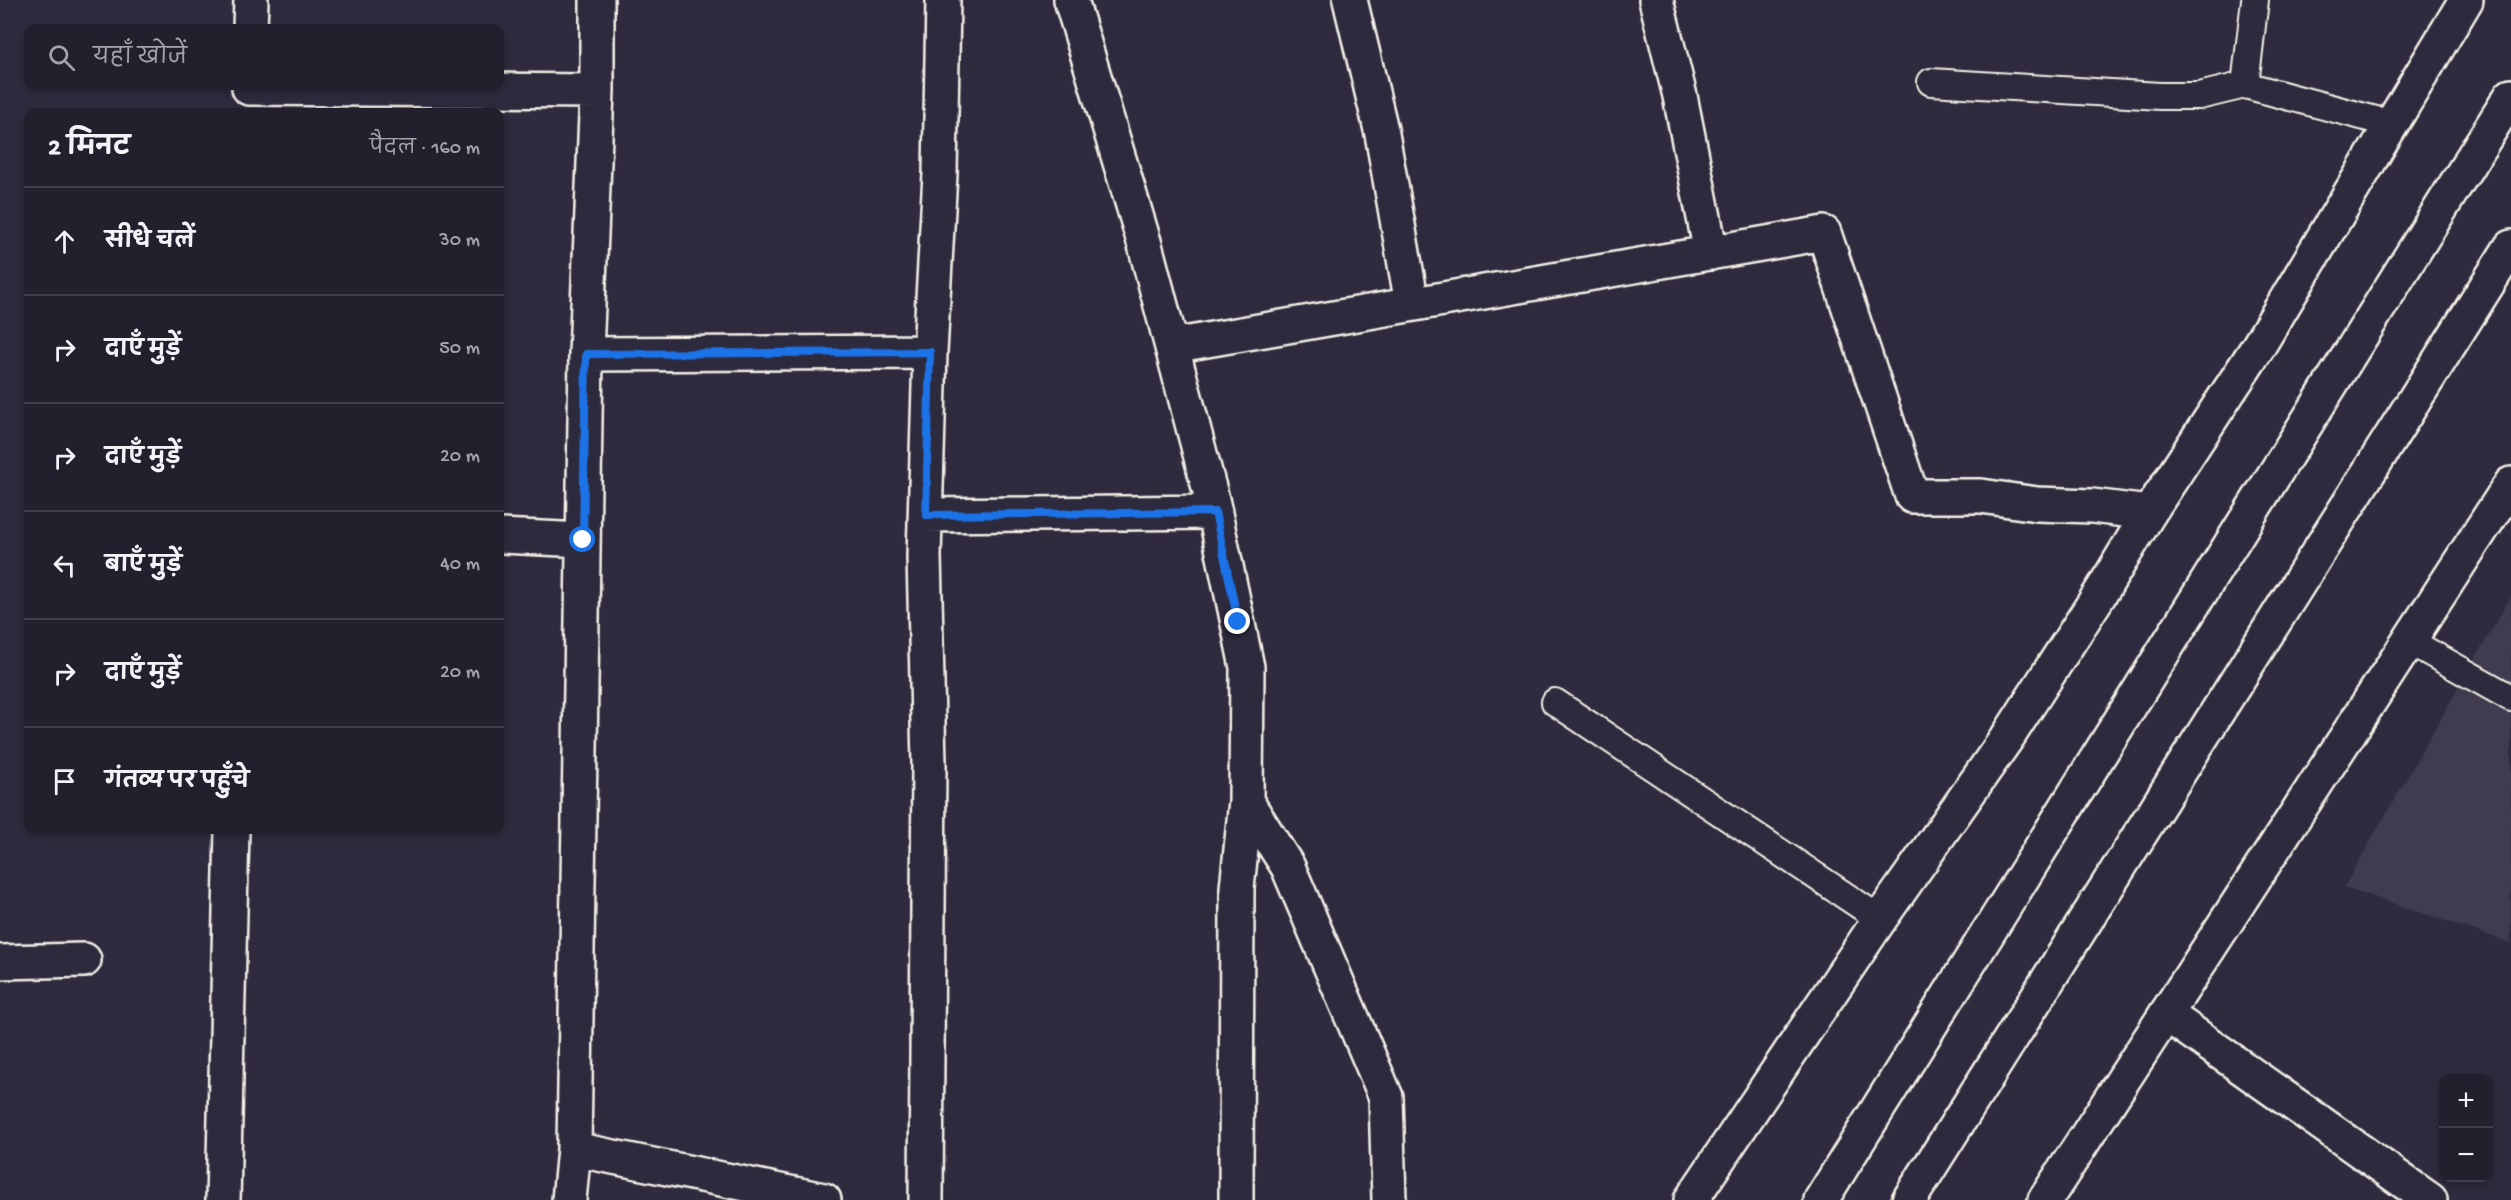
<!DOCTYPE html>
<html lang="hi">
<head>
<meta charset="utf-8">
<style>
	:root { --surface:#23202e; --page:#2b2836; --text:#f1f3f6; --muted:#a3a3aa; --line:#403e4a }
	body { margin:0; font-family:"Gochi Hand","Playpen Sans Deva",sans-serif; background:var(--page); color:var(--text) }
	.controls { position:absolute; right:18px; bottom:18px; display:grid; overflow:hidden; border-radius:12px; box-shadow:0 3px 9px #0003 }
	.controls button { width:54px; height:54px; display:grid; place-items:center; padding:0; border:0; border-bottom:2px solid var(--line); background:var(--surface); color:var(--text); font:30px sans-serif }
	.stop { position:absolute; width:18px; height:18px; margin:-14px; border:4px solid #1a73e8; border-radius:50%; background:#fff }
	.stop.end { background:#1a73e8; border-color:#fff; box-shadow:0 2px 6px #0008 }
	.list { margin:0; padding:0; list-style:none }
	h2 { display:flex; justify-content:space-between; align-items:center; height:78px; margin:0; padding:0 24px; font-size:26px }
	h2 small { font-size:20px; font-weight:400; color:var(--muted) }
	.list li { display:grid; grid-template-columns:39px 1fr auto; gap:18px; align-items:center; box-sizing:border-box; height:108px; padding:0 24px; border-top:2px solid var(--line) }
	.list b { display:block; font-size:22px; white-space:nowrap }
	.list em { font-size:20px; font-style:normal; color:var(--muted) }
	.icon { flex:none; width:33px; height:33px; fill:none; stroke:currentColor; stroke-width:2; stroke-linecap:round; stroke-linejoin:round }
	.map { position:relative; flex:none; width:2511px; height:1200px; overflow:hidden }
	.search { position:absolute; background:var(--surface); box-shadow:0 3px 9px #0003; left:24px; top:24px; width:480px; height:66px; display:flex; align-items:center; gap:15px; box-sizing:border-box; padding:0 21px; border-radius:12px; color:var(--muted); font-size:22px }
	.panel { position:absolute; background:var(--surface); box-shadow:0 3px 9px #0003; left:24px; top:108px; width:480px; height:726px; border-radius:12px }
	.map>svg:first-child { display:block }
</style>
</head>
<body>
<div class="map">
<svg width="2511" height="1200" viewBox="0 0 2511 1200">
	<rect width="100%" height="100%" fill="#2f2a3d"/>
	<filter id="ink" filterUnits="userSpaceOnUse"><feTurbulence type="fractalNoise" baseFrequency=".0167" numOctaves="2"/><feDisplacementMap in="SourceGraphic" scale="12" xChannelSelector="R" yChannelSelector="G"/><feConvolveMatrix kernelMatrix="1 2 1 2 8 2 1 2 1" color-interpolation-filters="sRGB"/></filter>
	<g filter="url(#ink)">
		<path fill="#413a50" d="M2511 596V943L2344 887Z"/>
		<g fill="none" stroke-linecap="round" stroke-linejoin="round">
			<defs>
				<path id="service" d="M1931 82 2160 96H2199L2245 85 2391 124
					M2245 85 2255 0
					M2409 641 2511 698
					M1555 702 1880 919"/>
				<path id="minor" d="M1071 0 1145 245 1212 499 1247 667 1246 801
					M1350 0 1382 134 1412 304
					M1656 0 1680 96 1711 253
					M250 28 251 0
					M249 88 597 91
					M1172 346 1824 233 1912 496H1981L2037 504 2092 506 2149 513
					M586 354 930 352
					M926 515 1215 512
					M500 536 583 540
					M0 962 84 960
					M2166 1014 2430 1200
					M574 1149 824 1200
					M223 1200 232 830
					M569 1200 574 1149 586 354 597 91V0
					M926 1200 929 763 924 556 930 352 940 174 943 0
					M1236 1200 1237 888 1246 801 1288 867 1386 1097 1389 1200"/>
				<path id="secondary" d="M1691 1200 1880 919 2009 735 2105 586 2149 513 2258 347 2466 0
					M2045 1200 2511 484"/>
				<path id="trunk" d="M1821 1200 2511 96
					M1909 1200 2511 247"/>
			</defs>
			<use href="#service" stroke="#f4f1e8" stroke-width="30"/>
			<use href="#minor" stroke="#f4f1e8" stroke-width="38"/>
			<use href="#secondary" stroke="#f4f1e8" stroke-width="38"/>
			<use href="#trunk" stroke="#f4f1e8" stroke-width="38"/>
			<use href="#service" stroke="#2f2a3d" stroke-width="26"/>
			<use href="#minor" stroke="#2f2a3d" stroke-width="33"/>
			<use href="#secondary" stroke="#2f2a3d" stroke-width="33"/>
			<use href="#trunk" stroke="#2f2a3d" stroke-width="33"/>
		</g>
	</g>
	<g fill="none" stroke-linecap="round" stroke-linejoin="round" filter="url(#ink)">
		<path stroke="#1a73e8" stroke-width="8" d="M583 540 586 354 930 352 926 515 1215 512 1238 622"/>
	</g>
</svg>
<div class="controls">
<button>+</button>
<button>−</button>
</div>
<div class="stop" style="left:583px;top:540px"></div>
<div class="stop end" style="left:1238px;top:622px"></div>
<div class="search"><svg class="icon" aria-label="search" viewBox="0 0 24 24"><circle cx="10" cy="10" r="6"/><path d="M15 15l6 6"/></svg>यहाँ खोजें</div>
<section class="panel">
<h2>2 मिनट<small>पैदल · 160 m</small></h2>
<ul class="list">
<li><svg class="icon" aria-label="ahead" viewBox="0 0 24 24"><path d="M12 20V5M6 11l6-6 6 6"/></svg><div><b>सीधे चलें</b></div><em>30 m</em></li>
<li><svg class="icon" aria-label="right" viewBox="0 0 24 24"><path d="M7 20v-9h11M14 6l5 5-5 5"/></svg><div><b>दाएँ मुड़ें</b></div><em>50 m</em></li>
<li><svg class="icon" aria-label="right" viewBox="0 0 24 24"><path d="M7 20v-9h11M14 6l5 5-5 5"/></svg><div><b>दाएँ मुड़ें</b></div><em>20 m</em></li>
<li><svg class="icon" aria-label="left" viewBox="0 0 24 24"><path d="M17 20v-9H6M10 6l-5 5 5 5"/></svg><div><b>बाएँ मुड़ें</b></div><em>40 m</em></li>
<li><svg class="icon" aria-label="right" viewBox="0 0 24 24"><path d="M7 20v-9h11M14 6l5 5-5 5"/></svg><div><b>दाएँ मुड़ें</b></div><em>20 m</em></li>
<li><svg class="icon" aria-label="arrive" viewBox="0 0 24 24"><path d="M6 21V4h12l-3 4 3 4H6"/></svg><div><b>गंतव्य पर पहुँचे</b></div></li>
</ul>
</section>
</div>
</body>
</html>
